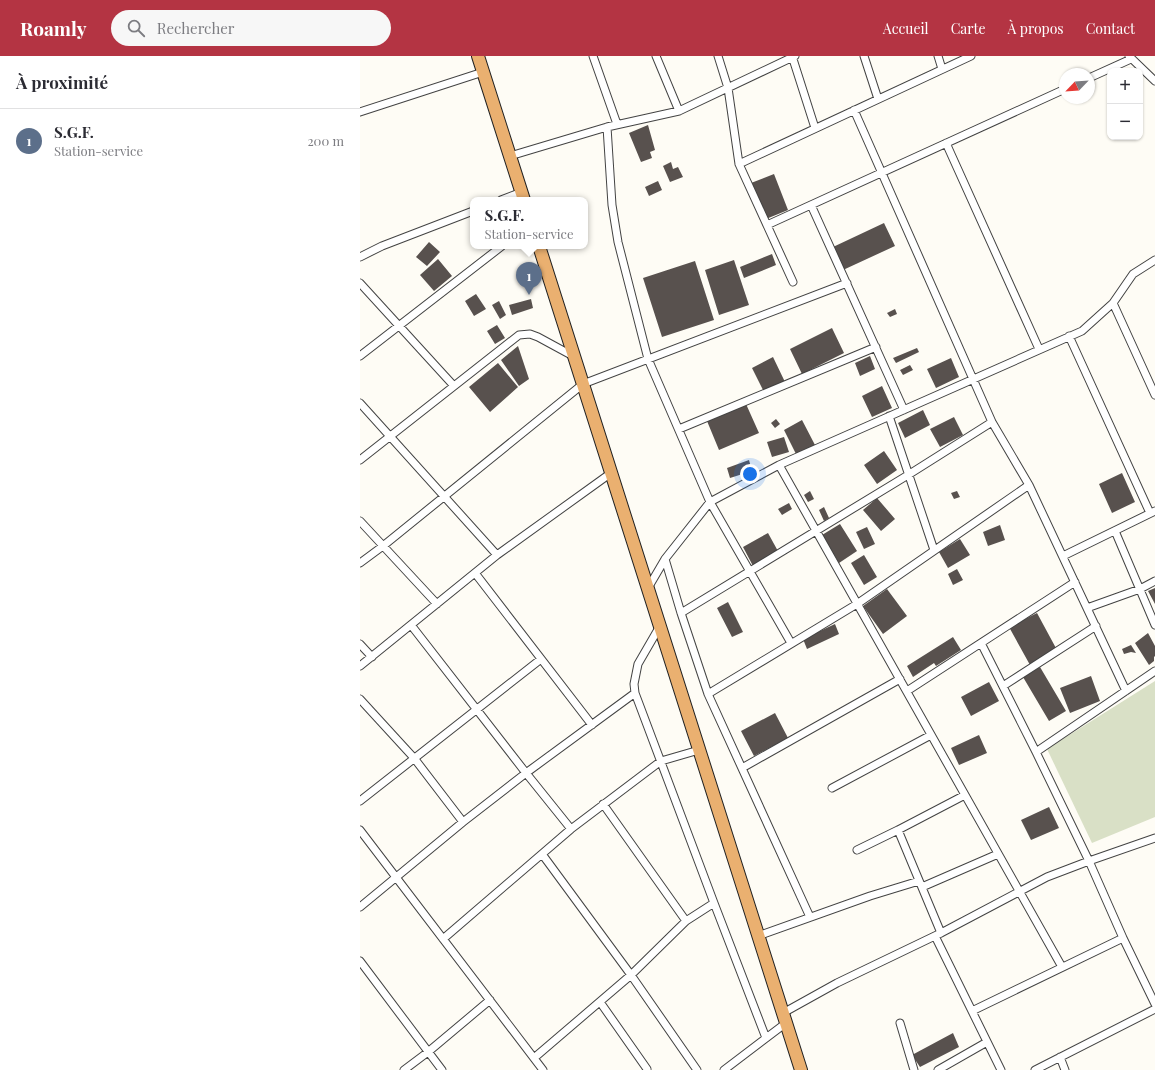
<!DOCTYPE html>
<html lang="fr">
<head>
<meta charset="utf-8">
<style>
	:root { --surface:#fff; --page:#f7f7f7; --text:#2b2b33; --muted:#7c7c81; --line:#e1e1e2; --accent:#b43443 }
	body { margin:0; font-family:"Playfair Display",serif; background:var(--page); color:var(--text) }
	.controls { position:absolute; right:12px; top:12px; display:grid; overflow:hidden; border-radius:8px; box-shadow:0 1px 3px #0004 }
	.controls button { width:36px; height:36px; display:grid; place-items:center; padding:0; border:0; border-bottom:1px solid var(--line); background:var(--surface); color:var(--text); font:20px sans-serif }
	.compass { position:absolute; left:699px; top:12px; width:36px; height:36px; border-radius:50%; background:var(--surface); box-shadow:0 1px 3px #0004; rotate:245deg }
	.you { position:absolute; left:390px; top:418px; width:14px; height:14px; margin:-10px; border:3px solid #fff; border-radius:50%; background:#1a73e8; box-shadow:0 0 0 6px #1a73e833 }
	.badge { display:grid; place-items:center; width:26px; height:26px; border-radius:50%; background:var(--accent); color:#fff; font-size:13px; font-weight:700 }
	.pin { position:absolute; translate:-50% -33px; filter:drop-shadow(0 1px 2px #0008) }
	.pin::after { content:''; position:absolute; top:21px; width:14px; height:12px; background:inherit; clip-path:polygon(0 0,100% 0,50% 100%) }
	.popup { position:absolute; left:110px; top:141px; width:118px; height:52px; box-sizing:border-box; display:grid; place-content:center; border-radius:8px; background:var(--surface); filter:drop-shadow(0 1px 3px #0005); font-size:13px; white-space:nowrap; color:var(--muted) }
	.popup b { font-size:15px; color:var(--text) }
	.popup::after { content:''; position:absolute; left:50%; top:100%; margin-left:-8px; border:8px solid transparent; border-top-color:var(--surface) }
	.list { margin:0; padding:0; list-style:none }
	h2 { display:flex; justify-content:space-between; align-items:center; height:52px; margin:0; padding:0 16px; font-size:17px }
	h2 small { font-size:13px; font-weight:400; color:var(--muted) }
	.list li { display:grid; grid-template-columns:26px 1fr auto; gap:12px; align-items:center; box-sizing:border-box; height:64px; padding:0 16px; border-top:1px solid var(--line) }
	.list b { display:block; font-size:15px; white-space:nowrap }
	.list p { margin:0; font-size:13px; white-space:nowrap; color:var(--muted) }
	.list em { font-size:13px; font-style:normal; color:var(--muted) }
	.icon { flex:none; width:22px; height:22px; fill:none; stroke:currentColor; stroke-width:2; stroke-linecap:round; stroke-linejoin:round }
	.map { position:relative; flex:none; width:795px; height:1014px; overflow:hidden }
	header { display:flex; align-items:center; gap:24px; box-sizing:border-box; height:56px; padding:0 20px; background:var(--accent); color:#fff }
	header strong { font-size:19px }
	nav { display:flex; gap:22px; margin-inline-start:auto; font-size:14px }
	.search { width:280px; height:36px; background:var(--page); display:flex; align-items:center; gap:10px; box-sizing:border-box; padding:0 14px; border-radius:22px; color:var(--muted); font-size:15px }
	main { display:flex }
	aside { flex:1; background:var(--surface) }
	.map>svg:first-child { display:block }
</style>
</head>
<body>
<header>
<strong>Roamly</strong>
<div class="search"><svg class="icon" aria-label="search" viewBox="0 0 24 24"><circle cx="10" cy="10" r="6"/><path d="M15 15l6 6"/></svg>Rechercher</div>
<nav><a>Accueil</a><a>Carte</a><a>À propos</a><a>Contact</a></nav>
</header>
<main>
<aside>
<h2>À proximité<small></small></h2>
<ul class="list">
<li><span class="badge" style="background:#5c6f8a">1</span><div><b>S.G.F.</b><p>Station-service</p></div><em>200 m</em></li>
</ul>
</aside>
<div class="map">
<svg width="795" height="1014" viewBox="0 0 795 1014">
	<rect width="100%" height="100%" fill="#fefcf5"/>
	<path fill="#d9e0c6" d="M795 625V761L732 787 687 693Z"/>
	<path fill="#58514e" d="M288 69 295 94 290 96 292 102 281 106 269 77Z
		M311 106 313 113 318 111 323 121 310 126 303 110Z
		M414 118 428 154 406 163 391 127Z
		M298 125 302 134 289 140 285 131Z
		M524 167 535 190 483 214 473 191Z
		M69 186 80 196 67 210 56 201Z
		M412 198 416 209 384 222 380 211Z
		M78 203 92 220 74 235 60 219Z
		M374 204 389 249 359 259 345 214Z
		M335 205 354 264 302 281 283 222Z
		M116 238 126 253 114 260 105 245Z
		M171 243 173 252 152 259 149 249Z
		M139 245 146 259 140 263 132 249Z
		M535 253 537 258 530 261 527 257Z
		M137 269 145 282 135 288 127 275Z
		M472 272 484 297 442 318 430 293Z
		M158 290 169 323 159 330 141 304Z
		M557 292 559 296 536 307 533 302Z
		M510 300 515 313 500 320 495 307Z
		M413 301 425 326 404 336 392 312Z
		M591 302 599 321 576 332 567 313Z
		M138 307 158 331 130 356 109 331Z
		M550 309 553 314 543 319 540 314Z
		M522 330 532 352 512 361 502 340Z
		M386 348 399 377 359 394 347 365Z
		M563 354 570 369 545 382 538 367Z
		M594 361 603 379 580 391 570 373Z
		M416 363 420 368 415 372 411 367Z
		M442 364 455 389 436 398 424 374Z
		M424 381 429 396 412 401 407 386Z
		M524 395 537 414 517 428 504 409Z
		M389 404 392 415 370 422 367 412Z
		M762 417 775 446 752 457 739 428Z
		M450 435 454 443 448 446 444 439Z
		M597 435 600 441 594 443 591 437Z
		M517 442 535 463 521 475 503 454Z
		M429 447 432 453 422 459 418 453Z
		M464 451 469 462 464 465 459 454Z
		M480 468 497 495 479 507 462 479Z
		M640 469 645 484 628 490 623 476Z
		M507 471 515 488 504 493 496 476Z
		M408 477 419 497 393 510 383 491Z
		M600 483 610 499 588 512 579 496Z
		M504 499 517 521 504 529 491 507Z
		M597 513 603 524 593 529 588 518Z
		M795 532V548L788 535Z
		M527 533 547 560 523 578 503 550Z
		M368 546 383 576 372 581 357 552Z
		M677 557 697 594 670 609 649 571Z
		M475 568 479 578 447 593 443 583Z
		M788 577 795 590V600L794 601V605L789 609 775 587Z
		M593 581 601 594 576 610 574 607 553 621 547 610Z
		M771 589 776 597 771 596 764 598 762 593Z
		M680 611 706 655 689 665 663 621Z
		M731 620 740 645 710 657 700 632Z
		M629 626 639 645 611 660 601 641Z
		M415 657 428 682 394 700 381 675Z
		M619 679 627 697 599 709 591 692Z
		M689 751 699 772 671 784 661 764Z
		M593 977 599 991 560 1011 552 999Z"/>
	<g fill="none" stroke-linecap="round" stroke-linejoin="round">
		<defs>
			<path id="minor" d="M233 0 257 68
				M296 0 319 55
				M358 0 368 32 379 108 433 226
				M432 0 455 72
				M504 0 518 43
				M578 0 582 13
				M769 0 795 25
				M729 22 771 3
				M494 54 632 366 669 429 766 635
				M0 56 123 16
				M247 71 252 149 258 186 288 303 350 446 431 587
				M586 87 679 293
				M150 100 247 71 319 55 435 0
				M379 108 611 0
				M141 144 162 136
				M451 149 544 354
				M407 169 705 33
				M0 201 22 190 113 155
				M0 227 94 330
				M753 247 795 339
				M709 280 790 457
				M0 300 142 190
				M0 347 137 499
				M529 360 574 494
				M319 373 516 291
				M0 404 159 279 170 278 178 281 213 300
				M419 409 702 911
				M0 465 77 548
				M755 475 795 569
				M703 500 795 455
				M305 503 321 557 348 638 450 861
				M0 507 23 490 223 328 487 227
				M115 517 232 669
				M288 532 305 503 350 446 419 409 722 275 753 247 773 218 795 204
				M727 552 780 533 795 525
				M321 557 548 419 632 366
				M51 569 166 717 211 773
				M300 570 278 608 274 628 275 637 354 847 406 982
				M621 587 676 696 729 805 763 882 795 948
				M0 588 12 601
				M0 610 137 499 251 417
				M643 630 736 570
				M547 635 715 526
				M348 638 497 548 669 429
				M0 643 54 702 103 766
				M676 696 795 615
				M382 712 540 623
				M472 732 571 679
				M0 745 181 603
				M243 748 326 865
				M0 774 183 1014
				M538 774 581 877
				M497 794 538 774 605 739
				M182 798 271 919 337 1014
				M562 831 638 798
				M0 851 103 766 166 717 275 637
				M398 880 510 840 559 825
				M575 880 641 1014
				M83 883 211 773 301 705 339 694
				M0 905 82 1014
				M240 946 287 1013
				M612 955 763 882
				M423 957 477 927 581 877 687 821 729 805 795 782
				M540 967 554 1014
				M700 1001 705 1014
				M174 1002 271 919 326 865 354 847
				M44 1014 68 996 130 944
				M364 1014 426 967
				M578 1014 627 986
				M675 1014 795 953"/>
			<path id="trunk" d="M118 0 164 144
				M179 190 441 1014"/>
		</defs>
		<use href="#minor" stroke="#434343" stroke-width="9"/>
		<use href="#trunk" stroke="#212121" stroke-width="14"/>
		<use href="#minor" stroke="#fff" stroke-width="7"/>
		<use href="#trunk" stroke="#eab070" stroke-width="12"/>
	</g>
</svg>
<div class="controls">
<button>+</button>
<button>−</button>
</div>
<svg class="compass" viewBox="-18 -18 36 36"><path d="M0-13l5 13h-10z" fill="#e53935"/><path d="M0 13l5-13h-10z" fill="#7c7c81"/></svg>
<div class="you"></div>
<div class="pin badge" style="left:169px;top:239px;background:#5c6f8a">1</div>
<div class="popup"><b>S.G.F.</b>Station-service</div>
</div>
</main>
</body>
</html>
